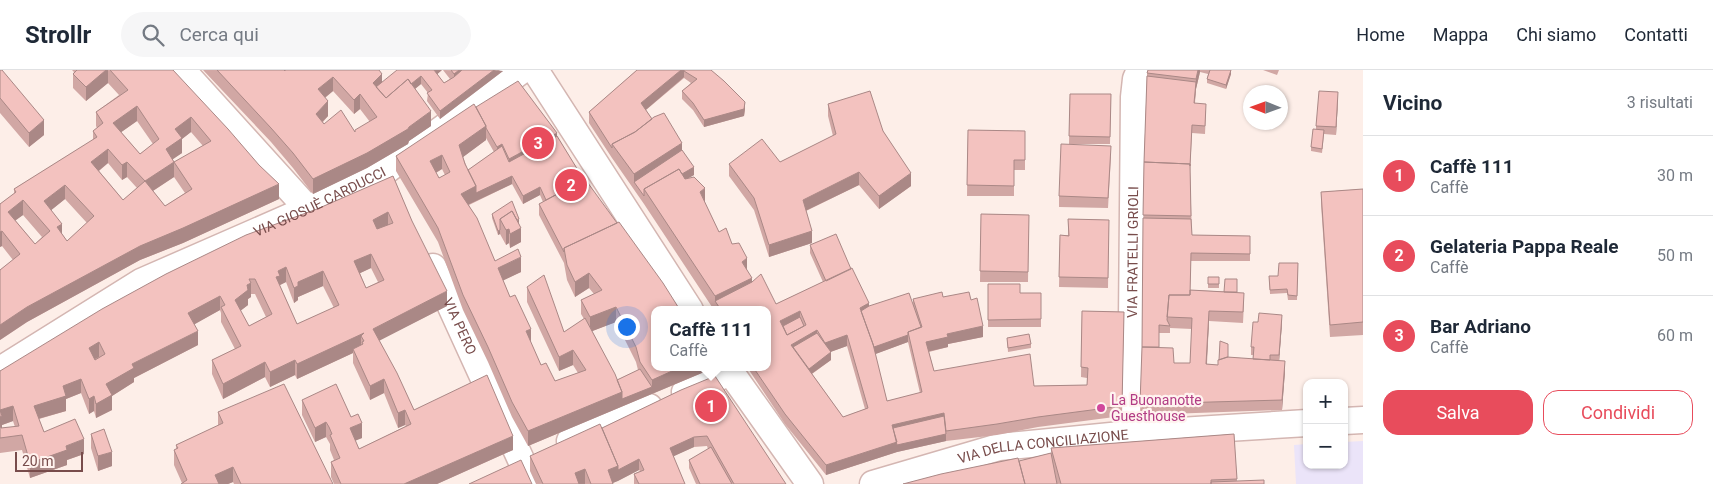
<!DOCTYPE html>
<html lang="it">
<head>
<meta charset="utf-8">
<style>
	:root { --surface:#fff; --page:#f6f6f7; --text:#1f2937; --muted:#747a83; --line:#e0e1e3; --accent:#e84c5c }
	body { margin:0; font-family:Roboto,sans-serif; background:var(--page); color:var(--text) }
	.controls { position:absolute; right:15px; bottom:15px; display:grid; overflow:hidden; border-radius:10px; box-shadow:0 1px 4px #0004 }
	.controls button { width:45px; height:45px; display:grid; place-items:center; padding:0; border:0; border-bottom:1px solid var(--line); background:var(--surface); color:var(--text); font:25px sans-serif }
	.compass { position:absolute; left:1243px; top:15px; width:45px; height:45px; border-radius:50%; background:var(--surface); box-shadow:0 1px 4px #0004; rotate:271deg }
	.scale { position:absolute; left:15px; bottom:12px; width:68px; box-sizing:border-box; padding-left:5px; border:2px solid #784c4b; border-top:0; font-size:14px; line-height:18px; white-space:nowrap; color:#784c4b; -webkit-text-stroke:4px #fff3ef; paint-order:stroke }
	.you { position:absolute; left:626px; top:256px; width:18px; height:18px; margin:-12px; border:4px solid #fff; border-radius:50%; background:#1a73e8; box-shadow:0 0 0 8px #1a73e833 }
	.badge { display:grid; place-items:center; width:32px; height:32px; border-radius:50%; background:var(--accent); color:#fff; font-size:16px; font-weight:700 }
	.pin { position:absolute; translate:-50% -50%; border:2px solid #fff; box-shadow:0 1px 5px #0006 }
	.popup { position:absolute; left:651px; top:236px; width:120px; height:65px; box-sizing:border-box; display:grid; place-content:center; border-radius:10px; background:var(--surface); filter:drop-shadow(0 1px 4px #0005); font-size:16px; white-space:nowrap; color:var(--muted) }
	.popup b { font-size:19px; color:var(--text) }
	.popup::after { content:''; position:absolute; left:50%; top:100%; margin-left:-10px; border:10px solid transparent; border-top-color:var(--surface) }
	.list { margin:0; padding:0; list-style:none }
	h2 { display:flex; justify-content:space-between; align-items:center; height:65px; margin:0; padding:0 20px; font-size:21px }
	h2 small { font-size:16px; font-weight:400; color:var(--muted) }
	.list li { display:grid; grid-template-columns:32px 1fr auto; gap:15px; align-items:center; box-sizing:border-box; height:80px; padding:0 20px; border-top:1px solid var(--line) }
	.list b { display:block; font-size:19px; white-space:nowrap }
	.list p { margin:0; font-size:16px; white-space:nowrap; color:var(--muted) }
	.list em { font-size:16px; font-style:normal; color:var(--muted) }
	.actions { display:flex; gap:10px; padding:15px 20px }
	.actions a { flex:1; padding:11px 0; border:1px solid var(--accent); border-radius:15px; text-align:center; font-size:18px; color:var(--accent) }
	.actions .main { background:var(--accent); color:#fff }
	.icon { flex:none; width:28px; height:28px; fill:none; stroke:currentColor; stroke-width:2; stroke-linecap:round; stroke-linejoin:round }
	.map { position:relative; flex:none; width:1363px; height:414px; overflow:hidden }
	header { display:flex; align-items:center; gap:30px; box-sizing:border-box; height:70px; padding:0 25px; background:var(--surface); border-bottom:1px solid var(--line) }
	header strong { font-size:24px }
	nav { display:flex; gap:28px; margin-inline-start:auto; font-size:18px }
	.search { width:350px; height:45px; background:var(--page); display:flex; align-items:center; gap:12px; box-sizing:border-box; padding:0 18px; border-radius:28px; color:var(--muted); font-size:19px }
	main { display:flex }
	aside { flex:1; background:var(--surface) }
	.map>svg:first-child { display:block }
</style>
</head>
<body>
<header>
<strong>Strollr</strong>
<div class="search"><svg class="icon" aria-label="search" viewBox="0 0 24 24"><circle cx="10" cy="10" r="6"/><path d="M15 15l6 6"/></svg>Cerca qui</div>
<nav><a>Home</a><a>Mappa</a><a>Chi siamo</a><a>Contatti</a></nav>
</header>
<main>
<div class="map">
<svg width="1363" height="414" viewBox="0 0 1363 414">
	<rect width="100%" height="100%" fill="#fdeee8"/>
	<path fill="#ebe4f9" d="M1363 371V414H1296L1294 375 1307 374V395H1344V372Z"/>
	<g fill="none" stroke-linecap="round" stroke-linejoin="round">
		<defs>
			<g id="street">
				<path d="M182 0 308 139"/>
				<path d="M535 0 690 240"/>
				<path id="s1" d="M433 197 532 414"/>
				<path d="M727 297 810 414"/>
				<path id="s2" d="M0 300 141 212 308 139 388 99 522 0"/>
				<path d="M685 322 730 302"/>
				<path d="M1344 351 1363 350"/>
				<path id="s3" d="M1131 364 1134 27 1136 9 1140 0"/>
				<path d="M570 371 649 337"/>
				<path id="s4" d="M873 414 999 377 1131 364 1307 353"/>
			</g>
		</defs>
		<use href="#street" stroke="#d4b6b2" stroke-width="29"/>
		<use href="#street" stroke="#fff" stroke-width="26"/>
	</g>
	<path fill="#d1a7a4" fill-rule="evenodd" d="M0 0 44 65 29 77 0 43Z
		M72 0H173L279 129 183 173 140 190 27 252 0 270V200L13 190 2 176 0 177V134L14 124V119L93 70V61L97 58 96 56V42L119 25 108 13 86 31 73 18V4L74 2ZM137 51 153 74 140 84 121 62ZM191 62 203 76 174 92 172 89 182 83V69ZM108 93 122 110 127 107 137 118 123 130 99 101ZM174 107 185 123 165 136 153 121ZM65 129 87 153 67 171 62 164 51 140ZM23 145 42 167 35 174 15 150Z
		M203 0H284L285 1 382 12 442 0 437 4 444 13 450 9 443 0 503 1 440 49 427 31 428 23 421 14 415 19 431 56 409 71 408 74 367 98 313 124 293 98 271 72ZM333 21 354 44 360 39 370 52 355 62 324 54 323 52 328 46 325 28Z
		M637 0H711L745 39 744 46 704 57 693 40 682 29V21L691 13 684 8 646 40 652 49 682 81 694 105 688 108 705 133 719 162 732 174 747 200 752 212 776 234 823 212 810 183V175L869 236 913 234V229L943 227 971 230 983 267 948 274V277L929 282 934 301 1034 316 1087 315V308L1081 307 1082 241 1124 242 1122 346 1038 357 997 365 946 371 897 382 826 405 785 354 747 297H767V240H714L644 134 612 88 589 53V42ZM908 272 920 323 887 331 875 284ZM847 276 865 339 843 347 812 304 831 290 830 282Z
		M1148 0H1231V4L1226 19 1207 13V9L1208 4 1200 2 1196 19 1195 33 1206 41 1205 64 1192 63 1190 102 1192 165 1250 166V191H1191L1190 220 1237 222 1244 233 1243 253 1209 251 1207 294 1218 295 1228 287 1253 289V285H1251V277L1282 253 1279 290 1285 301 1282 340 1140 345 1142 277 1144 92 1147 3ZM1170 258 1192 259 1190 293H1174L1159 277V263H1170Z
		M1263 0H1279L1277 5Z
		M1070 24H1111L1110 74H1069Z
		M1338 30 1336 65 1324 64 1322 83 1311 81V77L1316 59V56Z
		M828 34 883 61 911 116 879 139 859 115 806 141 812 173 769 187 754 140 729 106V94L780 92 833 66 828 46Z
		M476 37 557 66 584 110 709 297V300L528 376 512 347 488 292 463 240 438 172 396 101V86ZM486 68 494 82 468 100 463 87 486 70ZM442 99 445 105 439 108 436 103ZM512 114 523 134 540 125 543 132 539 134V145L564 193 567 210 575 227 589 218 594 224 581 230V244L584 249 564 262 527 217V232L559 301 573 295 578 303 555 311 541 295 510 227 503 210 521 202 495 191 469 135ZM616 252 636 292 638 300 617 310 592 261Z
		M968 60 1025 61V100H1014V126H967Z
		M1111 86 1108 138 1059 137V126Z
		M393 106 447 236 379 270 414 340 513 380 437 414H334L331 407V392L334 390 330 380V374L326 367 315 372 302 345V330L351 347 362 368 355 370 359 379 406 356 405 355 398 358 384 323 370 330 353 293V283L297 309 295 305 270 317 265 307 223 329 212 304V290L235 279 221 252V243L220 240 194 254 198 275 134 308V312L112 326V340L96 348 94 341 89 344 81 323 66 329V341L39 349 44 362 84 384 67 390V395L30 408 22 380 0 383V301L317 139ZM371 198 378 212 366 218 360 203ZM286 212 294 233 298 230V227L323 216 334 238 297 254 280 216V215ZM251 224H255L266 247 249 256 240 241 248 235V229L251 227ZM13 351 15 357 2 358V355Z
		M1363 119V265L1330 267 1321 134V122Z
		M492 144 519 153 521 172 510 178 509 173 506 175 500 164 498 165 492 148Z
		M981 144 1029 145 1028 212H980Z
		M1068 149 1109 150 1108 218 1059 217 1060 165H1068Z
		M1298 193 1297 230H1288L1287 223 1270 224 1269 206H1278Z
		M1208 207H1219V218H1208Z
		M988 214 1020 223H1041V257H988Z
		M1007 268 1031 274V278L1008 282Z
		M681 320 786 414H696L689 398V390L708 379 707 376 694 377 673 386 685 414H634V404L640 401 639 400 613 413V414H536L530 401V386L602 358Z
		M218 342 333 414H234L233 412 228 414H181L182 413 174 395V380L176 379V375L218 356Z
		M91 364 112 396 98 401 91 378Z
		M1234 364 1237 411 1264 414H903L1019 391 1051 383V378Z"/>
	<path fill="#aa8886" d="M106 0H108V13L86 31V17Z
		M434 0H442L434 7Z
		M459 0H472L454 14V4Z
		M494 0 503 1 440 49V41Z
		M681 0H684V7L641 44V33Z
		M1198 0H1200V2L1196 19 1194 40 1196 9Z
		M1231 0V4L1226 19V15Z
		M382 4V19L377 24 373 13Z
		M421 6V14L386 42V35Z
		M333 7V21L318 33V19Z
		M1338 22V30L1336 65V57Z
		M360 24V39L354 44V30Z
		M328 31V46L316 58V44Z
		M745 32V39L744 46 704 57V50Z
		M137 36V51L113 68V53Z
		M431 41V56L409 71 408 74 367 98 313 124V109L409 57Z
		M191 47V62L182 69V83L166 94V79L175 59Z
		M44 50V65L29 77V63Z
		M486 56V70L459 90V75Z
		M557 63V73L509 100V89Z
		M682 73V88L634 112V104Z
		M502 74V84L497 87V77Z
		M108 79V93L91 107V92Z
		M442 85V99L430 106V91Z
		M127 92V107L122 110V95Z
		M174 92V107L145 126V111Z
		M694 97V105L651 130 648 124Z
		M859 102V115L803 142V130Z
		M911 103V116L879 139V126Z
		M512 106V114L461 138V124L476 116Z
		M279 114V129L183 173 140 190 27 252 0 270V255L27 237 140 176Z
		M65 115V129L44 146V131Z
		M540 117V125L523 134V126Z
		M705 118V133L700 122Z
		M23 130V145L8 156V142Z
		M388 142V156L373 165V150Z
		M519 149V153L509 159V173L506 175V160Z
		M62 154V168L57 157Z
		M521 158V172L510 178V164Z
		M500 160V164L498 165V161Z
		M2 161V176L0 177V162Z
		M812 161V173L769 187V175Z
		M371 184V198L354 206V191Z
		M521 187V202L498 213V198Z
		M747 188V202L742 192Z
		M286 197V212L280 215V221L276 207 278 201Z
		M323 201V216L298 227V230L294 233V218L298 212Z
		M589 203V218L575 227V212Z
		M752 208V223L715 231V226Z
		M251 213V227L248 229V235L235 245V230L247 215Z
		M447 221V236L373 274V259Z
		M220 226V240L188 258V243Z
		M869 233V244L862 247 860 238Z
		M616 237V252L590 262V247Z
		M800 241V251L780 257V251Z
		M1209 241V251L1206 305V294Z
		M1282 245V253L1279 293V285Z
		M983 256V267L948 274V277L926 282V272L947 264Z
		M531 259V274L526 261Z
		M817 260V271L791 278V275Z
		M198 261V275L134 308V312L112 326V340L96 348V334L106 314 132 294Z
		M364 263V271L361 266V279H353V283L297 309V294Z
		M847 265V276L825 284V273Z
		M908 265V272L873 285V277Z
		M99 272V287L89 292V278Z
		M573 280V295L559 301V287Z
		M831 282V290L807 307V300Z
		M295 290V305L270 317V302Z
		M1285 291V301L1282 340V330Z
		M265 292V307L223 329V314Z
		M681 297H709V300L528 376V361L622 322 652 317V310Z
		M81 309V323L66 329V341L34 350V336L63 316Z
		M384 309V323L370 330V316Z
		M94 326V341L89 344V329Z
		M13 336V351L2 355V361H0V340Z
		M405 340V355L398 358V343Z
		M944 343V354L892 358V355Z
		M326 352V367L315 372V358Z
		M362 353V368L350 373V358Z
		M946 364V371L897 382 826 405V395L897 372Z
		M513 366V380L437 414H404Z
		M694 367V377L670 388V378Z
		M84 369V384L67 390V395L30 408V393L66 376Z
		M112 382V396L98 401V386Z
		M639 389V400L618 411V400Z
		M618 396V411L610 414 608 400Z
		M233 397V412L228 414H215V405Z
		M585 399V414H575V403Z"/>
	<path fill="#f3c2bf" stroke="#aa8886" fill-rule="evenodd" d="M0 0H2L44 50 29 63 0 28Z
		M77 0H106L86 17 73 4Z
		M110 0H173L228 59 259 95 279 114 183 158 140 176 27 237 0 255V200L20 184 2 161 0 162V134L16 122 14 119 97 67 93 61 103 53 96 42 128 20ZM137 36 159 69 140 84 113 53ZM191 47 211 71 174 92 166 79 182 68 175 59ZM108 79 122 95 127 92 145 111 174 92 192 119 165 136 145 111 123 130 91 92ZM65 115 94 146 67 171 57 157 62 154 44 131ZM23 130 50 161 35 174 8 142Z
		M217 0H284L285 1V0H379L382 4 373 13 386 28 408 9 431 41 409 57 408 59 367 83 313 109 293 83 271 58ZM333 7 354 30 360 24 377 47 355 60V62L341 40 324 54 316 44 328 31 318 19Z
		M397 0H434L444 13 454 7 462 0H494L440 41 427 23 432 20 421 6 411 14 408 9 386 28 376 17Z
		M451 0H459L454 4Z
		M637 0H681L641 33 652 49 635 62 612 74V78L589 42Z
		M684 0H711L724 11 745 32 744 39 704 50 693 33 682 21 697 9 684 1Z
		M1148 0H1198L1196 9 1147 3Z
		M1210 0H1231L1226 15 1207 9Z
		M1147 6 1196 12 1194 33 1206 34 1205 56 1192 55 1190 96V94L1144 92Z
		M518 11 557 63 509 89 502 74 497 77 486 58V56L476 37Z
		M870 21 883 61 911 103 879 126 859 102 803 130 812 161 769 175 754 128 729 94 762 69 780 92 836 64 828 34Z
		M1319 21 1338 22 1336 57 1316 56Z
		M1070 24H1111L1110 67 1069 66Z
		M474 34 486 56 459 75 465 94 476 116 461 124 477 148 495 191 518 179 521 187 498 198 510 227 515 225 531 259 526 261 541 295 546 293 555 311 586 300 573 280 559 287 527 217 544 205 564 262 585 248 615 304 622 322 528 361 512 332 488 277 463 225 438 158 396 86ZM442 85 450 102 439 108 430 91Z
		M664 43 682 73 634 104 612 74 635 62 654 47Z
		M1313 59 1324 60 1322 79 1311 77Z
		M968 60 1025 61V90H1014V116L967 115Z
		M557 66 584 110 546 130 540 117 523 126 512 106 476 123V116L468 100 502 76 509 92Z
		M1061 74 1111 76 1108 128 1059 126Z
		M682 80 694 97 682 104 679 99 644 119V126L634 112Z
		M1144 92 1190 94 1191 146 1143 145Z
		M679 99 685 109 694 107 705 118 700 122 719 162 726 158 732 174 739 173 747 188 742 192 752 208 715 226 644 119Z
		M393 106 412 151 447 221 373 259 397 303 414 340 487 305 513 366 404 414H341L331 392 340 388 330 365 332 364 329 357 326 352 315 358 302 330 336 314 351 347 358 344 362 353 350 358 359 379 411 354 405 340 398 343 384 309 370 316 353 279 363 274 362 272 364 271 361 266 364 263 297 294 295 290 270 302 265 292 223 314 212 290 241 276 221 237 225 235 220 226 188 243 198 261 132 294 134 298 106 314 112 325 96 334 94 326 89 329 81 309 63 316 66 326 34 336 44 362 75 349 84 369 66 376 67 380 30 393 22 365 0 368V354L1 358 19 356 13 336 0 340 2 346 0 347V301L102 239 166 204 246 165 317 139ZM388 142 393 153 377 159 373 150ZM371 184 384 210 366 218 354 191ZM286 197 294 218 298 216V212L323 201 339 235 297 254 276 207 280 206 278 201ZM249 209H255L272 244 249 256 235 230 248 220 247 215 251 213ZM99 272 105 284 95 290 89 278Z
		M585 109 617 153 564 178V182L539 134Z
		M1363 119V252L1330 255 1321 122Z
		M512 131 519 149 517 150 512 141 500 149V160L498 161 492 144Z
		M512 141 521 158 510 164 509 159 506 160 500 149Z
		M981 144 1029 145 1028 202 980 201Z
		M1143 148 1191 149 1192 165 1250 166V184L1191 183 1190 225H1169L1167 250 1170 256 1159 255V277H1142Z
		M1068 149 1109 150 1108 208 1059 207 1060 165 1069 166Z
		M619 152 663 213 680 240H655V297H681L652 310 640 292 636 277 616 237 590 247 581 230 602 220 589 203 575 212 567 195 564 178Z
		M836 164 851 199 826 211 810 175Z
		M1279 193H1298L1297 226 1288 225 1287 219 1270 220 1269 206H1278Z
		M852 198 869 233 860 238 873 274 887 331 922 322 908 262 922 257 913 229 942 222 943 227 969 222 971 230 977 228 983 256 947 264 948 267 926 272 934 301 1030 284 1034 316 1087 315 1088 298 1081 297 1082 241 1124 242 1122 336 1038 347 997 354 946 361 944 343 892 355 897 372 826 395 785 344 753 297H767V240H721L715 231 752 212 761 204 776 234ZM800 241 806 255 787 265 780 251ZM817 260 825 273 847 265 868 338 843 347 791 275Z
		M1208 207H1219V214H1208Z
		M1225 209H1237V222H1224Z
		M988 214H1020V223H1041V249L988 250Z
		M1190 220 1244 223 1243 242 1209 241 1206 294 1218 295V290L1227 287 1285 291 1282 330 1140 334 1142 277 1173 278 1174 293H1190L1192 248 1167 247 1169 225H1190Z
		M909 223 921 257 908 262V265L874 277 861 241 869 236Z
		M1259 243 1282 245 1279 285H1270V290L1253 289 1254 277H1251L1253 252H1258Z
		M800 247 804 256 787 265 783 256Z
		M817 263 831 282 809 299 793 277Z
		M1029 264 1031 274 1008 278 1007 268Z
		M1220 271 1228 274V287L1219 290Z
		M640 299 652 317 622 329V322L617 310Z
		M715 306 786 414H734L707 366 694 367 670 378 685 414H639L634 404 644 400 639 389 618 400V396L602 358 681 320Z
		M284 314 333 414H241L233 397 215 405 219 414H181L187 410 174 380 178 378 176 375 223 353 218 342Z
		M944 346 946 364 897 375 893 358Z
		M600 354 618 396 608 400 613 414H591L585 399 575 403 579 414H543L530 386Z
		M104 359 112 382 98 386 91 364Z
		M1234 364 1237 409 1211 410V414H1061L1051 378Z
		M711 377 732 414H700L689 390Z
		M1051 383 1057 414H1025L1019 391Z
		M1018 388 1025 414H903L941 404Z
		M521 390 532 414H469Z
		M1264 410V414H1211V412Z"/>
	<circle fill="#d1479c" stroke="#fff3ef" stroke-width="2" cx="1101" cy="338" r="5"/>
	<g text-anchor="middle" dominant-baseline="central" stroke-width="4.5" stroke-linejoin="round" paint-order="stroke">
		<g font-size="14" fill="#784c4b" stroke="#fff3ef">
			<text stroke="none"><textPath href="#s2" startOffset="362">VIA GIOSUÈ CARDUCCI</textPath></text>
			<text stroke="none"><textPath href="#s3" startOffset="182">VIA FRATELLI GRIOLI</textPath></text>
			<text stroke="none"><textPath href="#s1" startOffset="65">VIA PERO</textPath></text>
			<text stroke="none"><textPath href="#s4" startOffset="175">VIA DELLA CONCILIAZIONE</textPath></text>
		</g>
		<g font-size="14" fill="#b23c85" stroke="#fff3ef" text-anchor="start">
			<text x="1111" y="330">La Buonanotte<tspan x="1111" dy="16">Guesthouse</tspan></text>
		</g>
	</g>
</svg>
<div class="controls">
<button>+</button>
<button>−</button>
</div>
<svg class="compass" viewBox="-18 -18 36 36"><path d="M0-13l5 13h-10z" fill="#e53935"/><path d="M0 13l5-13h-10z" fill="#747a83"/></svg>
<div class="scale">20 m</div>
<div class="you"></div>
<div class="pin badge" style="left:711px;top:336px">1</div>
<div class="popup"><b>Caffè 111</b>Caffè</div>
<div class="pin badge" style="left:571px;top:115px">2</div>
<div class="pin badge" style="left:538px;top:73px">3</div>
</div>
<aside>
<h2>Vicino<small>3 risultati</small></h2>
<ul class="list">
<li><span class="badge">1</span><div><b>Caffè 111</b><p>Caffè</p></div><em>30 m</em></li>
<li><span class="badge">2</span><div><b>Gelateria Pappa Reale</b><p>Caffè</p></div><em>50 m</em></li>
<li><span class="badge">3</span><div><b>Bar Adriano</b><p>Caffè</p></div><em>60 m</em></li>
</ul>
<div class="actions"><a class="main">Salva</a><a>Condividi</a></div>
</aside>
</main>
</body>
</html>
